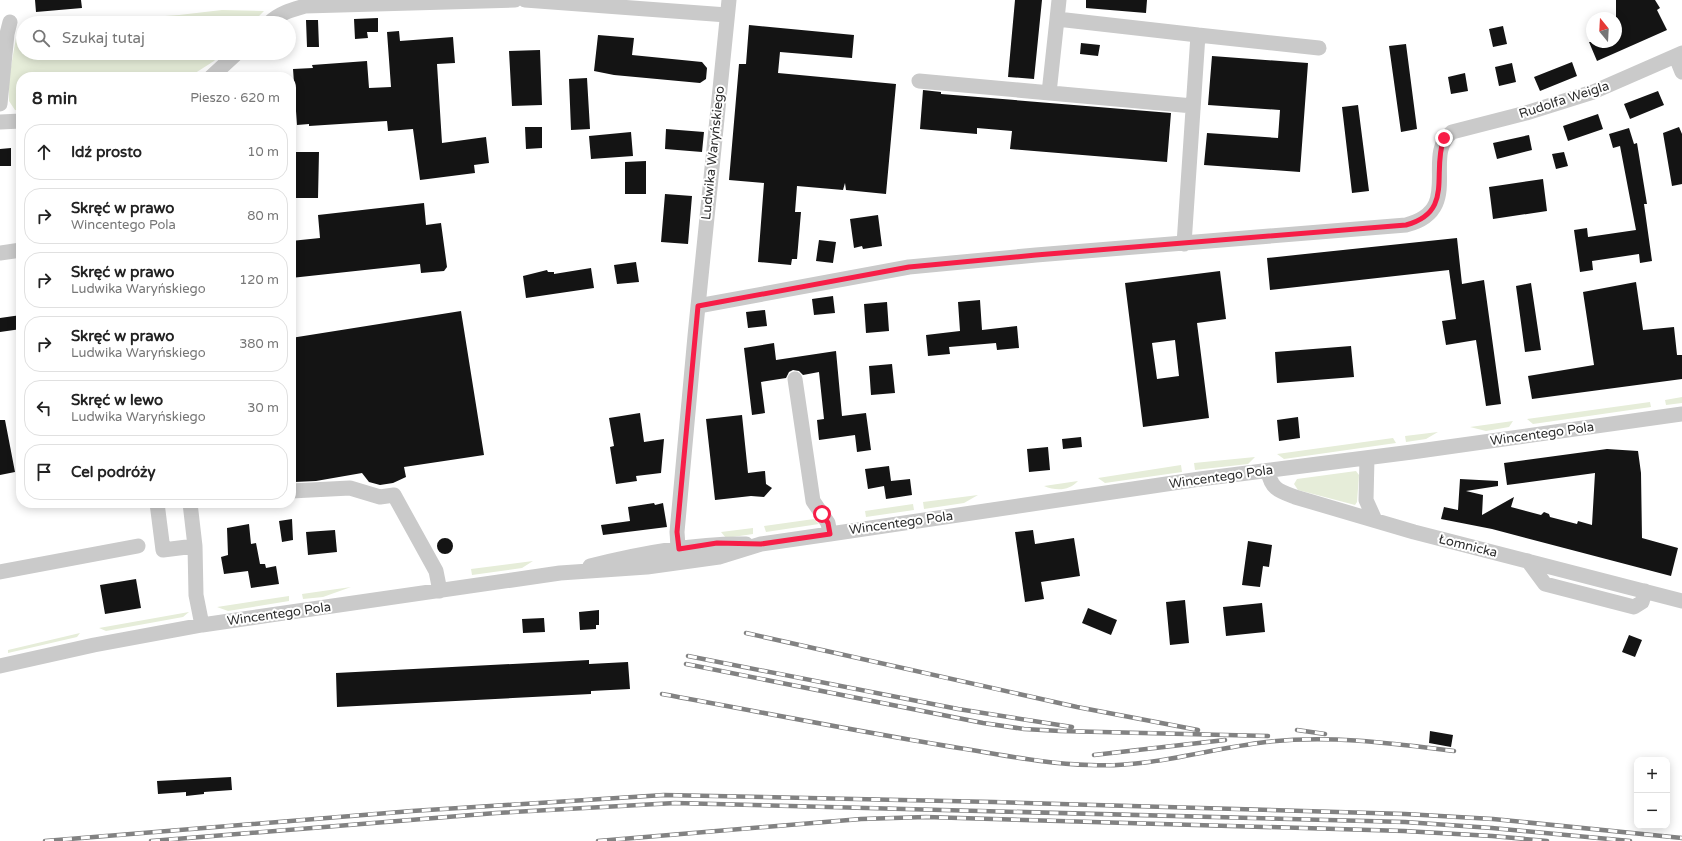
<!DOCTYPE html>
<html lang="pl">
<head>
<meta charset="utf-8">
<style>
	:root { --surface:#fff; --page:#f6f6f6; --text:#222; --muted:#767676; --line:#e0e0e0 }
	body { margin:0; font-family:"Varela Round",sans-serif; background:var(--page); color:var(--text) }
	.controls { position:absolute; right:12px; bottom:12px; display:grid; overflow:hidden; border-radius:8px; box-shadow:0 2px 10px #0003 }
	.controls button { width:36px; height:36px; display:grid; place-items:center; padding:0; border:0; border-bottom:1px solid var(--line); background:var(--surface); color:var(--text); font:20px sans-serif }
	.compass { position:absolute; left:1586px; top:12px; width:36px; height:36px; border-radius:50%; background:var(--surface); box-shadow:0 2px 10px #0003; rotate:342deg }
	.stop { position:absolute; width:12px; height:12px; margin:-9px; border:3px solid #f71d47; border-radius:50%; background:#fff }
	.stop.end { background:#f71d47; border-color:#fff; box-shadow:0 1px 4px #0008 }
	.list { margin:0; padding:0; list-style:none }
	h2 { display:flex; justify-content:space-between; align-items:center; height:52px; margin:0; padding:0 16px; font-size:17px }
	h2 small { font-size:13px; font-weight:400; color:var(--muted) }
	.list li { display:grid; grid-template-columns:26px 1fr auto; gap:12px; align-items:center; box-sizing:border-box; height:56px; margin:0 8px 8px; padding:0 8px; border:1px solid var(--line); border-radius:16px }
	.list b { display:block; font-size:15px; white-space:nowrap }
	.list p { margin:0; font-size:13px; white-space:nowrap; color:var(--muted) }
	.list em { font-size:13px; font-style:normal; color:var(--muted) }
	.icon { flex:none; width:22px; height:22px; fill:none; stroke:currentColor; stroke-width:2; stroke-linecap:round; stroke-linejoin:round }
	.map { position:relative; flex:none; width:1682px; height:841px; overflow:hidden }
	.search { position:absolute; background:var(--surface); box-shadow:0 2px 10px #0003; left:16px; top:16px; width:280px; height:44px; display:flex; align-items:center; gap:10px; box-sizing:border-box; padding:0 14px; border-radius:22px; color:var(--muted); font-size:15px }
	.panel { position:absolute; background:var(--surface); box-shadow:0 2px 10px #0003; left:16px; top:72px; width:280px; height:436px; border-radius:16px }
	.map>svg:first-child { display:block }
</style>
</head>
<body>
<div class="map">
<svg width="1682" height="841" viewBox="0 0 1682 841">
	<rect width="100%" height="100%" fill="#fff"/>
	<path fill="#e6edd9" d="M222 10 264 11 252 23H66L179 15Z
		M23 26V53H222L214 61 189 77H21V111L15 110 9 101V78L17 32Z
		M1682 397V403L1666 405 1665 400Z
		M1650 402 1651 407 1533 424 1527 419Z
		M1513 421 1509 427 1486 431 1470 427Z
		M1438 432 1426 439 1406 442 1405 436Z
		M1393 438 1396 443 1284 459 1277 454Z
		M1255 457 1248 464 1195 470 1194 463Z
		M1181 465 1182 472 1105 483 1098 478Z
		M1356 471 1359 475 1357 502 1355 505 1298 490 1294 484 1297 479Z
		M1078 481C1069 491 1056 491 1044 486Z
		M978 495 964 503 924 509 923 502Z
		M913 504 914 510 866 517 865 511Z
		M814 519 819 524 766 532 764 526Z
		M753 528V534L726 538 721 532Z
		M533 561 522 568 472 575 471 569Z
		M351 587 323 597 303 599 302 594Z
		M289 596V601L228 611 217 607Z
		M189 612 183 617 106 631 99 628Z
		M80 633 77 637 8 653V650Z"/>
	<path fill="#141414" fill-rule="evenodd" d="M35 0H81L82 8 36 12Z
		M1015 0H1042L1034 79 1008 77Z
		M1086 0H1147L1146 13 1086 8Z
		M1616 0H1655L1660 8 1657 10 1667 30 1597 61 1589 42H1616Z
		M378 18V32H367L368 38 355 39 354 19Z
		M306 20H318L319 47H307Z
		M749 25 854 35 852 58 780 52 778 73 896 84 886 194 846 190 845 183 843 190 797 186 795 212H801L797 259H792L791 265 758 262 764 183 729 180 739 64H746Z
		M1503 26 1507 44 1493 47 1489 29Z
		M399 31 400 41 453 37 455 63 437 64 442 143 486 137 489 163 474 165 475 173 420 180 413 129 388 131 387 121 309 126V124L297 125 293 69 313 68 312 65 367 61 369 88 391 87 387 32Z
		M598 35 634 38 632 55 702 62 707 68 706 79 700 83 614 75 594 71Z
		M1081 43 1100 45 1098 56 1080 54Z
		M1406 44 1417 129 1401 132 1389 46Z
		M540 50 542 105 512 106 509 51Z
		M1212 56 1308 63 1300 172 1204 165 1207 133 1278 138 1280 110 1208 105Z
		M1572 62 1577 76 1540 91 1534 77Z
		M1512 63 1516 82 1499 86 1495 67Z
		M1465 73 1468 91 1451 94 1448 77Z
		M587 78 590 129 571 130 569 79Z
		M923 90 941 92V94L1171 113 1167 162 1010 149 1012 131 977 128V134L920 129Z
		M1658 91 1664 105 1630 119 1624 104Z
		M1358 105 1369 191 1352 193 1342 107Z
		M1598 114 1603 129 1568 141 1563 126Z
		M525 127H542V148L526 149Z
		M1679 127 1682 134V184L1672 186 1663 133Z
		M1629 128 1634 144 1637 143 1647 204H1644L1652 261 1640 263 1639 254 1592 261 1593 270 1580 272 1574 230 1587 228 1588 237 1636 230 1620 146 1613 148 1609 134Z
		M666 129 704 132 702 152 665 149Z
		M631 132 633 156 591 159 589 136Z
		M1529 135 1532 150 1497 159 1493 143Z
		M11 148V166H0V149Z
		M291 152H319L318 198H291Z
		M1564 152 1568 166 1556 169 1552 154Z
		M646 161V194H625V162Z
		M1543 179 1547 211 1493 219 1489 187Z
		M665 194 692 196 688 244 661 242Z
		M424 203 426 225 441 223 447 267 444 271 421 273 420 264 291 278V241L320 238 318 215Z
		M878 215 882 246 863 249 862 246 854 248 850 219Z
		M1457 238 1462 284 1484 280 1501 404 1486 406 1476 340 1446 345 1442 321 1456 319 1449 270 1270 290 1267 258Z
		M819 240 836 242 833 263 816 261Z
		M636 262 639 282 617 284 614 265Z
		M591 268 594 288 526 298 523 276 547 270 548 272H554V274Z
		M1220 271 1226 319 1197 323 1209 418 1143 427 1125 283ZM1175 340 1179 376 1157 379 1152 343Z
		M1636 282 1643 330 1674 327 1677 355H1682V379L1532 399 1528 376 1594 365 1583 292Z
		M1531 283 1541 350 1525 352 1516 286Z
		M833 296 835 313 814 315 812 299Z
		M980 300 982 330 1017 326 1019 348 997 350 996 343 949 347 950 354 928 356 926 335 960 331 958 302Z
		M887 302 889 331 866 333 864 304Z
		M765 310 767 326 748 328 746 312Z
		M461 311 484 455 404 467 406 477 393 483 380 485 369 482 362 473 316 481 294 482 291 460V338Z
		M21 315V329L0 332V318Z
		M774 343 776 360 836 351 842 416 866 413 871 450 857 452 855 435 819 440 817 420 824 419 819 372 803 375 799 371 793 370 789 372 786 378 761 382 765 413 752 415 744 348Z
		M1351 346 1354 377 1277 383 1275 352Z
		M892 364 895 393 871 395 869 366Z
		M640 413 644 442 664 439 661 473 636 476 637 481 616 484 610 447 614 446 609 418Z
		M742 415 748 473 765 471 766 484 772 488 764 497 751 496 715 500 706 419Z
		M1298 417 1300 438 1279 441 1277 420Z
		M0 420H5L15 472 0 475Z
		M1081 437 1082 447 1063 449 1062 439Z
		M1048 447 1050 470 1029 472 1027 449Z
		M1607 449 1638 451 1641 473 1642 538 1678 548 1671 576 1492 529 1441 519 1444 507 1458 510 1460 479 1498 481V486L1466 491 1483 495 1482 515 1514 497 1511 507 1541 515 1544 512 1549 514 1550 517 1577 524 1578 521 1592 525 1595 473 1507 485 1504 463Z
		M889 466 891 481 910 479 912 495 886 499 884 486 868 489 865 469Z
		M654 503 655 505 663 503 667 527 603 535 601 525 630 521 628 507Z
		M292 519 293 540 282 542 279 521Z
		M249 524 251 544 256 543 260 564H265L266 568 276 566 279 584 251 588 248 571 224 574 221 557 228 555 227 528Z
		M335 530 337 552 308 555 306 532Z
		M1033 530 1035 544 1074 538 1080 576 1041 582 1044 599 1025 602 1015 532Z
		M437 546a8 8 0 1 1 16 0a8 8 0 1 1-16 0Z
		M1248 541 1272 545 1269 567 1263 566 1260 587 1242 585Z
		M136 579 141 608 105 614 100 585Z
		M1185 600 1189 643 1170 645 1166 602Z
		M1262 603 1265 632 1226 636 1223 607Z
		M1088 608 1117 620 1111 635 1082 623Z
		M599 610V625H596V629L580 630 579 612Z
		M544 618 545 632 523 633 522 619Z
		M1629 635 1642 640 1635 657 1622 652Z
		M589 660V664L628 662 630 689 591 691V694L337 707 336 673Z
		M1430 731 1453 735 1451 747 1429 743Z
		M231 777 232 790 204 792V794L186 796V792L158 794 157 781Z"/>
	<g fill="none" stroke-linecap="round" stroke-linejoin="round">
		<path stroke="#cacaca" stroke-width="15" d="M525 0 727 15
			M1057 19 1059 0
			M269 23C280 13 291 10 305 6L515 0
			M1676 57 1682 72
			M211 77 237 53
			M919 81 1193 106
			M1049 93 1057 19 1198 35
			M0 104 7 34 10 22
			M0 122 21 121
			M1184 244 1198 35 1319 48
			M0 253 21 250
			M698 306 909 267 1036 255 1406 225C1465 210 1421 156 1452 132L1526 113 1593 92 1682 53
			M795 379 813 501 828 523 830 534
			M1367 458 1366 500 1375 520
			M1268 471C1271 489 1279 491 1295 497L1414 532 1682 601
			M291 491 350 488 380 497 394 495 436 571 440 591
			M157 503 163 550 195 546 190 503
			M195 546 196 595 202 625
			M1528 561 1545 584 1634 607 1642 602 1645 591
			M667 564C680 555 678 546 677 532L695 336 729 0
			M590 566C641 553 694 543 746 544
			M0 572 138 546
			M0 666 94 645 202 625 560 573 647 567 719 557 761 544 830 534 1200 479 1412 452 1682 414"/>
		<defs>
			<path id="rail" d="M746 633 1077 707 1198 730
				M688 656 958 709 1072 727
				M686 664 983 723 1024 729 1060 731 1268 736
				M662 694C761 712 860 732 959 748 1003 755 1046 764 1091 765 1150 768 1207 749 1266 742 1331 735 1389 743 1454 751
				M1297 730 1325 734
				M1094 755 1225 740
				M45 841 412 811 664 795 994 802 1405 814 1493 819 1682 838
				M151 841 496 813 675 803 1405 822 1492 828 1630 841
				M598 841 861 819 926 817 1404 831 1492 836 1547 841"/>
		</defs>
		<use href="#rail" stroke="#828282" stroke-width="4.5"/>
		<use href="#rail" stroke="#fff" stroke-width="3" stroke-dasharray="9" stroke-linecap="butt"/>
	</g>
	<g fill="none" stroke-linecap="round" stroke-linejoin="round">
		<path stroke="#f71d47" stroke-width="5" d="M822 514 828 523 830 534 761 544 717 543 679 549 677 532 698 306 909 267 1036 255 1406 225C1455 212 1431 172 1444 138"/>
	</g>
	<g text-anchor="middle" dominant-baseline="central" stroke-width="4" stroke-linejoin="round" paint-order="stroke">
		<g font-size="13" fill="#2d2d2d" stroke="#fff">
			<text transform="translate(1564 100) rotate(-18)">Rudolfa Weigla</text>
			<text transform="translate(713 153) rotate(-84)">Ludwika Waryńskiego</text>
			<text transform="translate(1542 434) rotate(-8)">Wincentego Pola</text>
			<text transform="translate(1221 477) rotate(-8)">Wincentego Pola</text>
			<text transform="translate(901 523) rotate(-8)">Wincentego Pola</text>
			<text transform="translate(1468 546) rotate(14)">Łomnicka</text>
			<text transform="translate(279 614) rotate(-8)">Wincentego Pola</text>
		</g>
	</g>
</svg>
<div class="controls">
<button>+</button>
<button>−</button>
</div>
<svg class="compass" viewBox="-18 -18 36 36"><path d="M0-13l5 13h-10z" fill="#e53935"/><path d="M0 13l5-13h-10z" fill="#767676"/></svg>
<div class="stop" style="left:822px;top:514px"></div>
<div class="stop end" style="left:1444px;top:138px"></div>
<div class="search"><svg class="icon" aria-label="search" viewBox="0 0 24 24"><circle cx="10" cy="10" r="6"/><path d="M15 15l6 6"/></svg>Szukaj tutaj</div>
<section class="panel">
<h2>8 min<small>Pieszo · 620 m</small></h2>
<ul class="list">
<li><svg class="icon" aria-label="ahead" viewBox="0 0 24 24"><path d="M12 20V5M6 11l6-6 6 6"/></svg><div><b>Idź prosto</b></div><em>10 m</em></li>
<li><svg class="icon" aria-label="right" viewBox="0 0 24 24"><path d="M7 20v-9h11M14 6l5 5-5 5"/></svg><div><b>Skręć w prawo</b><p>Wincentego Pola</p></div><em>80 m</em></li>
<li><svg class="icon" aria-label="right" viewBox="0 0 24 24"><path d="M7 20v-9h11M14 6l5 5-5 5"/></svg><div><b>Skręć w prawo</b><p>Ludwika Waryńskiego</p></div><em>120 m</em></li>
<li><svg class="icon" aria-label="right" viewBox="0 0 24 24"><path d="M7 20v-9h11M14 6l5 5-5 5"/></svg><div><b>Skręć w prawo</b><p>Ludwika Waryńskiego</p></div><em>380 m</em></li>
<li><svg class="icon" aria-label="left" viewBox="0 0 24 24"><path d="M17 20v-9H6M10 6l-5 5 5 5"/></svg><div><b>Skręć w lewo</b><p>Ludwika Waryńskiego</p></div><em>30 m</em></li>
<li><svg class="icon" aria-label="arrive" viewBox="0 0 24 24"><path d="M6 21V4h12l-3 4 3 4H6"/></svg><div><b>Cel podróży</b></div></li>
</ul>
</section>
</div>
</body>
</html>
